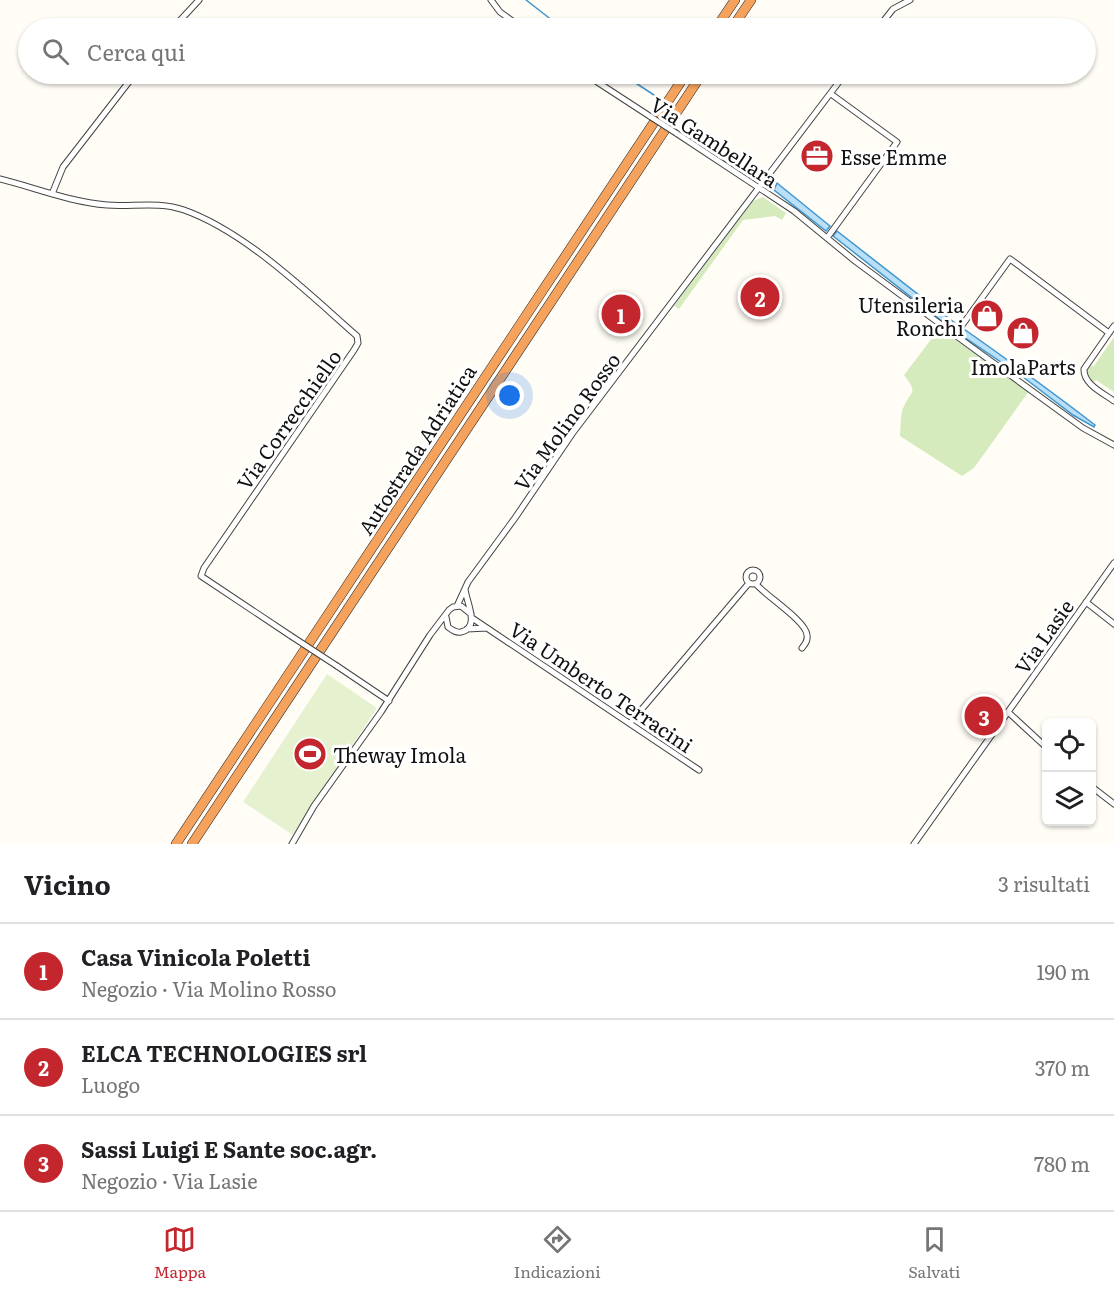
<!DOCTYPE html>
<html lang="it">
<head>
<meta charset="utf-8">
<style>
	:root { --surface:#fff; --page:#f2f2f2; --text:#202124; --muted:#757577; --line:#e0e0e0; --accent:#c4262e }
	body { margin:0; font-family:Literata,serif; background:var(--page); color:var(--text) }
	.controls { position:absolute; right:18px; bottom:18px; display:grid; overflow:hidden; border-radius:9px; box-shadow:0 2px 4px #0004 }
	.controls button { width:54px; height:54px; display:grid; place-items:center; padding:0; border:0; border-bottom:2px solid var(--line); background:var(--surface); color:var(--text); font:30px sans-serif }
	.you { position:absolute; left:510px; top:396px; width:21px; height:21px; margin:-15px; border:4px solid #fff; border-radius:50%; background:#1a73e8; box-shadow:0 0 0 9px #1a73e833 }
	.badge { display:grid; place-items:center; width:39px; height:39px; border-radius:50%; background:var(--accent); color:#fff; font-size:20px; font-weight:700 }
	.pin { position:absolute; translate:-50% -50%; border:3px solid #fff; box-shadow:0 2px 6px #0006 }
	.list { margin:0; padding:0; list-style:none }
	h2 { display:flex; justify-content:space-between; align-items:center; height:78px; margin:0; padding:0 24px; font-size:26px }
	h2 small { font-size:20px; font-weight:400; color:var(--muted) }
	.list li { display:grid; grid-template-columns:39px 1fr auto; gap:18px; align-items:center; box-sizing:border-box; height:96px; padding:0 24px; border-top:2px solid var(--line) }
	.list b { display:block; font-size:22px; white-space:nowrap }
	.list p { margin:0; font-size:20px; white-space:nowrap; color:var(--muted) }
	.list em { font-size:20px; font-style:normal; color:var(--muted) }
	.icon { flex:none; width:33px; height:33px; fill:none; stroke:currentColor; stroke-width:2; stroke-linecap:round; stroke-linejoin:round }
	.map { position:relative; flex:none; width:1114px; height:844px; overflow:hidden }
	.search { position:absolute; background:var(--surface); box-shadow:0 2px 4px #0004; left:18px; right:18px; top:18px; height:66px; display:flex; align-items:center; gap:15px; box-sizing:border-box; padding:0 21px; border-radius:33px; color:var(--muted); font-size:22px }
	.sheet { height:366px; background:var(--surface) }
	nav { display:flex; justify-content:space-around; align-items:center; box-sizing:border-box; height:84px; border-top:2px solid var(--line); background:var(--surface); font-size:16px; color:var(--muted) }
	nav a { display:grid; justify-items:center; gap:3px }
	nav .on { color:var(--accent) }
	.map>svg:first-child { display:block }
</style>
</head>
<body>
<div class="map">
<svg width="1114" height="844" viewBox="0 0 1114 844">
	<rect width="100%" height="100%" fill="#fffdf5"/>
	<path fill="#d5ebbd" d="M763 197 786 213 782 220 775 216 743 220 679 309 674 306 753 201Z
		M939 329 1029 391 974 468 962 476 900 436C901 427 900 413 904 406 912 389 918 394 904 375Z
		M1114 337V392L1096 380 1094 382 1088 378 1085 373 1087 365 1094 366Z"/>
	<path fill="#e6f2cf" d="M327 674 377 708 293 835 243 802Z"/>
	<path fill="#b9e0f7" stroke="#3f96cf" stroke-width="1.5" d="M777 183 830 226 826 231 774 190Z
		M837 231 956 324 953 328 948 326 833 236Z
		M964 329C1008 360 1052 392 1095 425L1094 427 1073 415 1023 377 961 335Z"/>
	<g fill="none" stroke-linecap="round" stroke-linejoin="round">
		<path stroke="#3f96cf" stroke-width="1.5" d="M526 0 562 28
			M622 74 657 97
			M685 118 761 175"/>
		<defs>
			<path id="minor" d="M491 0 500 12 522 28
				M173 28 199 0
				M878 28 893 9 910 0
				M585 74 651 117
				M676 133 794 211 855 261 955 335 1083 428 1114 445
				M0 179C36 188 70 202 107 205 132 207 159 201 184 210 246 232 308 293 357 336L358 343 354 350 204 568 201 576 291 636
				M52 194 63 167 135 74
				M827 238 897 142 831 94
				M1114 326 1084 369C1083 384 1103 393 1114 401
				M955 335 1010 259 1109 333
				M746 577a7 7 0 1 1 14 0a7 7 0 1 1-14 0Z
				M756 584C766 596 806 621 807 635 808 641 805 644 802 648
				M1086 602 1114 624
				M457 606 468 582 515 518 572 434 845 74
				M446 617 448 627C452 630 456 633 461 632 481 628 466 601 465 589
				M472 618 699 770
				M467 629 487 628
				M337 666 389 701
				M1008 712 1046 747
				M630 723 749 583
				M1092 787 1114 804
				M292 844 314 806 381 712 430 635 449 610 453 607 461 606 471 614
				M914 844 1114 563"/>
			<path id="motorway" d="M716 28 735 0
				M732 28 751 0
				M176 844 686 74
				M192 844 702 74"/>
		</defs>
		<use href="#minor" stroke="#444" stroke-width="7"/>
		<use href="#motorway" stroke="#222" stroke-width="10"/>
		<use href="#minor" stroke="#fff" stroke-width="5"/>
		<use href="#motorway" stroke="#f5a25d" stroke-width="9"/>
		<defs>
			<path id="minor-bridge" d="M651 117 676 133
				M291 636 337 666"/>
		</defs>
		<use href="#minor-bridge" stroke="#444" stroke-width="7" stroke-linecap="butt"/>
		<use href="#minor-bridge" stroke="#fff" stroke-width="5"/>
	</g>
	<defs>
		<symbol id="office-disc" viewBox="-11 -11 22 22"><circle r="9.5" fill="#c4262e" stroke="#fff"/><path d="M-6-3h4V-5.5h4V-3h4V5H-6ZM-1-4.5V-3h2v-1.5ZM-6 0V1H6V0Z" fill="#fff"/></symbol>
		<symbol id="shop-disc" viewBox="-11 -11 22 22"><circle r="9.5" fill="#c4262e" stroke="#fff"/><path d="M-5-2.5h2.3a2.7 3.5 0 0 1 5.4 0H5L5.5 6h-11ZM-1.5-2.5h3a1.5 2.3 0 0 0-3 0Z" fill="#fff"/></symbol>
		<symbol id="stadium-disc" viewBox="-11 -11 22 22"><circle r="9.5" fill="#c4262e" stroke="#fff"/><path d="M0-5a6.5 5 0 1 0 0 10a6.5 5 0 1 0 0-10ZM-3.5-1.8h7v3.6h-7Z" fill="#fff"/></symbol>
	</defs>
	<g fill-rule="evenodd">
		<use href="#office-disc" x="798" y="137" width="38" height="38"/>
		<use href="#shop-disc" x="968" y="297" width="38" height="38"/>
		<use href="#shop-disc" x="1004" y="314" width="38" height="38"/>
		<use href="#stadium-disc" x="291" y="735" width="38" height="38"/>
	</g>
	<g text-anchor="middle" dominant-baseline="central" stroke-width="6" stroke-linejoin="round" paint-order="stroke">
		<g font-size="20" fill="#111" stroke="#fff">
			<text transform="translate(715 141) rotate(33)">Via Gambellara</text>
			<text transform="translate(288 419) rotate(-55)">Via Correcchiello</text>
			<text transform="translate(566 421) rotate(-54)">Via Molino Rosso</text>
			<text transform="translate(416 449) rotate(-57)">Autostrada Adriatica</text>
			<text transform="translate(1043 636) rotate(-55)">Via Lasie</text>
			<text transform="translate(602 686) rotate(34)">Via Umberto Terracini</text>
		</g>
		<g font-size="20" fill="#111" stroke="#fff" text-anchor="start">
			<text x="840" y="156">Esse Emme</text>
			<text x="964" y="304" text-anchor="end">Utensileria<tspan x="964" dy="23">Ronchi</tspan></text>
			<text x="1023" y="366" text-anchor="middle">ImolaParts</text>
			<text x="333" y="754">Theway Imola</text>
		</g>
	</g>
</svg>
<div class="controls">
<button><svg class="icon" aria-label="locate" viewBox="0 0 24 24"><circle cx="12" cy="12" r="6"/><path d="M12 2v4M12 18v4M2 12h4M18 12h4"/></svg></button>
<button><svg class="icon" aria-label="layers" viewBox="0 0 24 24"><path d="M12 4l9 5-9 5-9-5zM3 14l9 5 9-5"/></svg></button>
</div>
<div class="you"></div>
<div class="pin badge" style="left:621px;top:314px">1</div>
<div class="pin badge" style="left:760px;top:297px">2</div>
<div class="pin badge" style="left:984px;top:716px">3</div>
<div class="search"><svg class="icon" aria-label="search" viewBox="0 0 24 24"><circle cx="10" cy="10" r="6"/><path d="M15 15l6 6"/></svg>Cerca qui</div>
</div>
<section class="sheet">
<h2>Vicino<small>3 risultati</small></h2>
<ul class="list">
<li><span class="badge">1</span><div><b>Casa Vinicola Poletti</b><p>Negozio · Via Molino Rosso</p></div><em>190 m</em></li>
<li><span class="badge">2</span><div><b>ELCA TECHNOLOGIES srl</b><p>Luogo</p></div><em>370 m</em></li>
<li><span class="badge">3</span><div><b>Sassi Luigi E Sante soc.agr.</b><p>Negozio · Via Lasie</p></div><em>780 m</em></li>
</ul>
</section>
<nav>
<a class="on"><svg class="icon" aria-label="map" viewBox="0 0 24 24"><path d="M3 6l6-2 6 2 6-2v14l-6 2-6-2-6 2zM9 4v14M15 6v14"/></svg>Mappa</a>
<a><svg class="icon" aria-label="directions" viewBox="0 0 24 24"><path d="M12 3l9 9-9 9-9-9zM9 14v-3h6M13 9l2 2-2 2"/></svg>Indicazioni</a>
<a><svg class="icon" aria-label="saved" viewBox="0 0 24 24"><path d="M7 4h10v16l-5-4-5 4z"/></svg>Salvati</a>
</nav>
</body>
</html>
